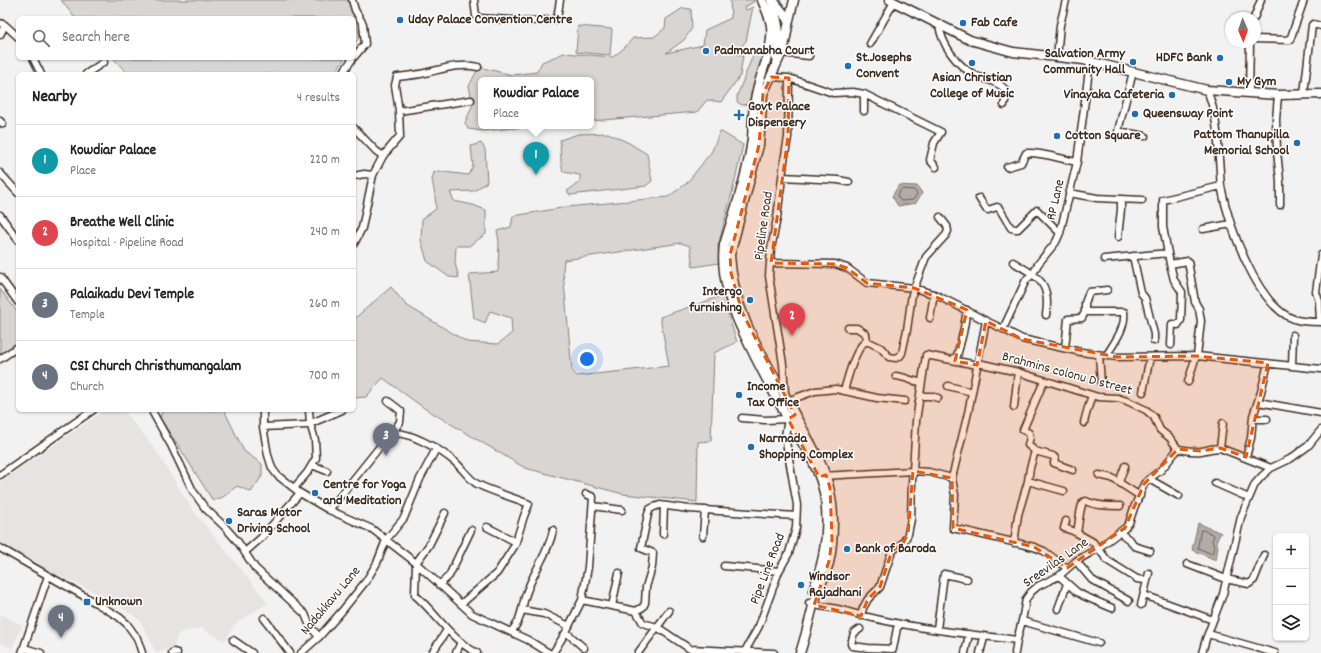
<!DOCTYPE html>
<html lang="en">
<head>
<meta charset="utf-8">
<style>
	:root { --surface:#fff; --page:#f2f2f2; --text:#222; --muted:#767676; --line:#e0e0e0; --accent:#2563eb }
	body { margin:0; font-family:Dekko,sans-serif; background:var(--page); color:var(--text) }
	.controls { position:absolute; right:12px; bottom:12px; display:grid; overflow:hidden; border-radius:6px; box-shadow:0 1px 3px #0004 }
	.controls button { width:36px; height:36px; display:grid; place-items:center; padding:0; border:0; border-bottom:1px solid var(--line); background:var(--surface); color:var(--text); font:20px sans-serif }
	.compass { position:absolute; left:1225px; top:12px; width:36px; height:36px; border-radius:50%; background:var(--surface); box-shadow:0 1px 3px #0004; rotate:178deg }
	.you { position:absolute; left:587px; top:359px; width:14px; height:14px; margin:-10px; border:3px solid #fff; border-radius:50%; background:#1a73e8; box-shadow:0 0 0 6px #1a73e833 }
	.badge { display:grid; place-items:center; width:26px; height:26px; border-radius:50%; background:var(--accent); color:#fff; font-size:13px; font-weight:700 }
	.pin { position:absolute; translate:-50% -33px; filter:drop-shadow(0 1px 2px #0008) }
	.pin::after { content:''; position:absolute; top:21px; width:14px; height:12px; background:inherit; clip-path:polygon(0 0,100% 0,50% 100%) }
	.popup { position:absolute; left:478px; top:77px; width:116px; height:52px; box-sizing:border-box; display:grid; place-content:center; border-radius:6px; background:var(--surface); filter:drop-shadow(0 1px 3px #0005); font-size:13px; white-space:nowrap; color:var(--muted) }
	.popup b { font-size:15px; color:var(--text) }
	.popup::after { content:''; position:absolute; left:50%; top:100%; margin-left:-8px; border:8px solid transparent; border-top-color:var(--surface) }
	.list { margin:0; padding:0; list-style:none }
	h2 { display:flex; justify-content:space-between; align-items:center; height:52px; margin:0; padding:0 16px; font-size:17px }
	h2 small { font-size:13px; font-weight:400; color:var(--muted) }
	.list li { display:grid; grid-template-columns:26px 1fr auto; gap:12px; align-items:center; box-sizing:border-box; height:72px; padding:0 16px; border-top:1px solid var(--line) }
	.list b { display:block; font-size:15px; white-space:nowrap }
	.list p { margin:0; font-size:13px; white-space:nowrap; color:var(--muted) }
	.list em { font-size:13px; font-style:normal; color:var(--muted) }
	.icon { flex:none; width:22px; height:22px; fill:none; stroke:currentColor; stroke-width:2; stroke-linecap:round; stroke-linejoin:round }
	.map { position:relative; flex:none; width:1321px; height:653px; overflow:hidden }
	.search { position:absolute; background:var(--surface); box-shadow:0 1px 3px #0004; left:16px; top:16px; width:340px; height:44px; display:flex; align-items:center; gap:10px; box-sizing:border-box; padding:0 14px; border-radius:6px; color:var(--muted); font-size:15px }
	.panel { position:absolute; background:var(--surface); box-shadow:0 1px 3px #0004; left:16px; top:72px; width:340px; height:340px; border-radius:6px }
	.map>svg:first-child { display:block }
</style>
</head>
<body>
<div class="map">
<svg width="1321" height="653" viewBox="0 0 1321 653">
	<rect width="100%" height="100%" fill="#f3f2f2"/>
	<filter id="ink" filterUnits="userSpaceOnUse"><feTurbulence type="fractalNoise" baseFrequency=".025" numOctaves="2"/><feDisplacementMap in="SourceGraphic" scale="8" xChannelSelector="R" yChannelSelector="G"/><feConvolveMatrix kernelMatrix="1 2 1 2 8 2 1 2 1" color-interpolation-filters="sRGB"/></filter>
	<g filter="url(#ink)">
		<path fill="#e6e3e2" d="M105 410H123L153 446 192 509 268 603 234 625 225 641 201 628 179 633 173 648 156 653 140 620 105 597 0 548V482Z
			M0 614 22 625 12 648 0 643Z"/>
		<path fill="#d8d5d2" stroke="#8a8078" d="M61 0H349L360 36 354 45V18H75Z
			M730 0H755V1L745 7 746 10 753 7 746 41 735 54 743 55 740 76 721 102 707 100 697 112 591 121V80H481V126H537L482 131 468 129 465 123 473 104 469 86 479 67 512 75 537 72 542 62 564 53 613 57 624 48 633 38 654 37 665 28 666 19 683 8 691 9 692 28 684 40 666 53 703 45 705 30 731 18Z
			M578 26 612 29 610 55 576 52Z
			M759 49 764 53 763 59 748 104 742 105 737 102V96L753 55Z
			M113 58H345L334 74H128Z
			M720 131 743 145 733 189 718 246 719 263 693 267 690 246 681 243 564 260 563 271 572 370 577 376 669 366 660 317 724 295 730 321 737 342 714 353 711 441 698 442 697 502 623 494 525 468 424 408 383 378 366 397 354 398V319L391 287 406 305 467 342 498 344 512 333 511 318 490 311 485 323 474 318 469 274 498 272 499 241 497 231 511 227 513 216 567 207 668 197 687 183 712 151Z
			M608 133 629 143 647 154 652 181 646 186 570 195 567 191 580 182V175L563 172 561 162 560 140 578 134Z
			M481 143 485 149 487 182 474 191 450 192 454 201 473 205 486 210V234L469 246H456L455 263 459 278 449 277 427 261 421 240 422 219 436 209 435 195 432 180 434 172H444L468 175 473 166 471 146Z
			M0 289 18 313V344L0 354Z
			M162 410H224L244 451 262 464V476L251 492 237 486 223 497 213 501 178 445 160 419Z"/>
		<path fill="#b2aba7" stroke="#827770" d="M899 185 917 186 922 193 916 203 898 206 892 196Z
			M1198 523 1221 533 1216 541 1218 546 1216 560 1192 550Z"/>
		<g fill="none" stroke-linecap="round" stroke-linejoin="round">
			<path stroke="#6b5e55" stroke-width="1" d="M902 189 914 190 917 194 913 200 901 201 897 196Z
				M1201 530H1203L1214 535 1212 541 1214 547 1212 554 1198 548Z"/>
			<defs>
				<path id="minor" d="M352 0 355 10 363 24 365 44 354 57
					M474 0 476 16 479 18 528 21 554 20 557 19 560 0
					M1254 18 1261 0
					M0 23 5 25 18 37
					M939 24C941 44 957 66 975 75 983 79 1001 82 1005 90 1008 94 1005 100 1004 105
					M0 35 5 25
					M1255 39 1290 40 1304 0
					M870 44 894 2
					M782 53 809 56
					M1057 57 1060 25 1066 0
					M33 58 41 74
					M1133 72 1118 131 1145 136
					M86 74 104 62
					M342 74 353 58
					M771 77 789 78 833 93 853 92 864 94 941 132 934 143 930 160 936 167
					M1207 90C1216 112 1218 135 1219 159 1220 168 1220 177 1221 186 1228 222 1256 306 1294 319 1302 322 1312 322 1321 322
					M1249 93 1250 42
					M1304 94 1312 25 1313 24 1321 26
					M1278 95 1276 120 1277 151 1280 181V205
					M399 111 471 100
					M864 111V94
					M0 121 3 124
					M354 128 376 151 383 156
					M1007 167 1021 163 1026 153C1043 152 1060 159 1077 162
					M0 173 18 193
					M354 176 364 174 373 175
					M783 177 838 180 849 182
					M1069 193 1097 198 1142 200
					M979 198 986 209 988 210 997 207 999 208 1011 228 1015 229H1018L1037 210 1060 233
					M0 215 18 240
					M1203 229 1231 224
					M1118 237 1121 209V199
					M354 244 362 228 373 175 383 156 400 136 399 111 395 85 397 77C406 76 416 75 425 73 443 69 460 63 478 67
					M1133 256 1141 293 1145 298 1154 334V341
					M1104 259 1168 253
					M1013 262C1038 277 1051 282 1046 315
					M771 263 835 264 847 268 867 283 914 288 936 295 958 306 986 321 1003 329 1022 339 1081 352 1117 357 1197 356 1321 369
					M1170 264 1174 280 1182 292 1181 320 1178 325 1172 324 1171 345
					M0 277 18 302
					M930 318 934 294
					M1320 322 1319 301 1316 292 1321 255
					M848 328H857L866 334 867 341
					M1003 329 1026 280 1033 274 1038 264 1056 242 1060 233 1077 162 1090 62
					M1065 348 1068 319 1082 318 1085 312
					M1099 355 1101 383
					M1106 356C1114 343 1126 328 1124 312H1085V303L1089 292 1107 290
					M1197 356 1201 321 1199 309 1195 302 1188 261 1170 264 1163 227V200L1221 186
					M0 359 18 347
					M952 360 957 356 963 333 967 310
					M978 363 1018 372 1098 397 1118 398 1127 401 1146 410 1154 417 1160 430 1170 438 1178 449
					M1292 366 1293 335
					M896 376C906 377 912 382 922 382
					M1044 381 1023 430 1029 433 1030 437 1028 445 1035 451 1053 456 1055 458 1054 463 1073 470
					M1188 382 1196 356
					M948 386 972 392
					M844 391C847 380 856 345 867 341L881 348 889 357 896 358 900 356 902 353 907 330 912 294 926 257 946 235 948 231 947 226 940 217
					M1143 392 1150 357
					M785 393 783 364 769 276 771 249 777 218 784 161 788 137 789 78
					M920 396H931L938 398
					M388 401 401 411 400 422 392 433
					M787 401 815 391 836 389 877 398 905 401
					M1258 402 1321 413
					M1014 407 1018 372
					M153 410V413L171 445 193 491 205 508 224 526 238 542 255 568 305 614 310 626 319 637
					M263 410V427L268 455 272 468 277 475 300 493 329 510 372 529 416 563 472 614 528 640 549 653
					M742 418 765 420 788 419 790 418
					M1253 419H1267
					M1084 423C1086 413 1089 405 1092 395
					M263 427 307 425 342 410
					M1220 448 1223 423
					M1035 451 1030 468 1028 481 1064 491
					M1246 457 1251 438 1253 416 1261 392 1268 363
					M312 465 327 471
					M0 475 93 410
					M1099 475 1112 478 1140 496
					M822 476 913 471 929 472 952 478 955 495 953 528 1034 547 1044 551 1067 568
					M952 478 968 413 986 321
					M1149 479 1179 496
					M1119 482 1125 466
					M1215 483 1249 498
					M294 488 307 473 316 458 315 440 310 423 309 410
					M593 506 622 510
					M1120 506C1109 506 1096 506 1086 501L1083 502C1079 512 1079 523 1077 533L1093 542 1108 561 1137 579 1145 580
					M329 510 390 434C408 429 442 451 455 462 463 469 469 479 477 484 493 492 512 497 529 504L524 516 515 545 497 573 461 604
					M445 513 429 545 416 563 415 595C437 614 451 640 477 653
					M1066 521 1064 528 1073 531 1077 533
					M487 527 516 542
					M1119 532 1131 541 1134 546 1150 551
					M663 534 664 506
					M703 536 705 510
					M1014 543 1018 515 1028 481
					M0 548 96 603 119 617 127 624 137 638 142 653
					M245 552 261 538 300 493
					M1076 561 1092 580 1129 601
					M1187 564 1226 579 1249 584 1254 580 1264 555
					M724 566 779 571
					M1059 576 1077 592 1084 596 1112 608
					M439 585 449 576 471 530
					M1144 595 1213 620
					M582 600 636 611 643 623 657 627 690 649 774 653
					M809 603C819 607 831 607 842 610 899 627 958 633 1017 640L1022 621 1026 599 1031 592 1038 586 1059 576 1076 561 1097 549 1125 528 1129 523 1134 508 1144 484 1149 479 1161 470 1178 449C1185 450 1193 452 1201 451 1207 450 1213 448 1220 448L1271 468
					M1141 605 1149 573
					M612 606 619 573
					M1058 609 1067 584
					M522 610 544 614 569 626
					M636 611 643 607 645 603 646 587 652 567 653 553 641 548 648 514 650 509 654 507 660 505 689 509 796 516
					M861 616 863 608 868 599 880 587 892 551 903 543 908 534 911 519 912 481 913 471 916 421 926 355 977 365
					M264 618 290 653
					M1022 621 1099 643
					M860 629 854 633 851 644 852 646 868 648 893 649 897 628 901 624
					M937 629 944 574 967 579
					M511 631C520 624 522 608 525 597 532 573 549 553 553 530
					M566 632 584 648
					M1208 634 1275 653
					M233 640 252 653
					M24 648 41 653
					M22 653 48 576
					M172 653 174 652 177 653
					M301 653 319 637 342 611 366 581 377 563 386 540 404 518 420 479 436 449
					M432 653 447 630
					M456 653 461 642
					M553 653 566 632 582 600 588 567 593 497 586 494
					M638 653 669 611
					M744 653 759 626 779 571 789 553 796 528 797 505 785 436 788 419
					M965 653 969 634
					M980 653 984 638 986 637
					M1015 653 1017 640
					M1202 653 1206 639 1223 594 1241 517 1255 484 1262 476 1271 468 1290 459 1308 446 1321 430"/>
				<path id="major" d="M762 0C765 8 770 17 771 26 774 52 758 75 755 100 752 113 753 126 752 139 748 173 734 212 724 245 720 274 730 304 742 330 756 360 772 390 788 419 801 442 819 466 824 493 830 526 825 559 813 591
					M771 0C778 20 782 36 776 57
					M773 0 789 20
					M794 0 789 20 784 48 763 94 759 145 730 255C733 308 757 347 783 392 789 402 793 412 799 422 818 457 833 479 833 521 833 535 832 550 829 563 824 578 818 592 813 606 809 622 805 638 800 653
					M890 0 970 40 1013 52 1084 60 1207 90 1278 95 1321 94"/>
			</defs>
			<use href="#minor" stroke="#3b2a1e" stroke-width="9"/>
			<use href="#major" stroke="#3b2a1e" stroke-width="11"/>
			<use href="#minor" stroke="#fff" stroke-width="6"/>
			<use href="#major" stroke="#fff" stroke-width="8"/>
		</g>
	</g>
	<path fill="#e8590c" fill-opacity="0.2" stroke="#e8590c" stroke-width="3" stroke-dasharray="8 5" stroke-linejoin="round" d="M771 77 789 78 788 137 771 263 835 264 847 268 867 283 914 288 958 306 967 310 955 361 977 365 986 321 1022 339 1117 357 1197 356 1268 363 1246 457 1220 448 1200 451 1178 449 1144 484 1125 528 1067 568 1034 547 953 528 952 478 913 471 908 534 903 543 892 551 880 587 868 599 861 616 814 605 829 561 832 540 830 488 826 475 819 477 788 419 795 415 742 312 731 273 730 255 759 145 763 94Z"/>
	<g fill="#1f6fb2" stroke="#fff" stroke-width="1.5">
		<circle cx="400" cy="20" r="4"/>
		<circle cx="963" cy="23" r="4"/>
		<circle cx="706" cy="51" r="4"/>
		<circle cx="1220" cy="58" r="4"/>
		<circle cx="1133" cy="62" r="4"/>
		<circle cx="972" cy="63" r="4"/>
		<circle cx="848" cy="66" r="4"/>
		<circle cx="1229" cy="82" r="4"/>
		<circle cx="1172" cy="95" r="4"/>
		<circle cx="1135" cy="114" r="4"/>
		<path d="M737 109h4v4h4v4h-4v4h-4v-4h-4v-4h4z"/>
		<circle cx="1057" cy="136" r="4"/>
		<circle cx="1297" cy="143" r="4"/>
		<circle cx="750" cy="300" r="4"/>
		<circle cx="739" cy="395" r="4"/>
		<circle cx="751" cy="447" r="4"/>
		<circle cx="315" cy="493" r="4"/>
		<circle cx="229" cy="521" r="4"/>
		<circle cx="847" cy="549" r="4"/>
		<circle cx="801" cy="585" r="4"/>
		<rect x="83" y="598" width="8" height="8" rx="2"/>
	</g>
	<g text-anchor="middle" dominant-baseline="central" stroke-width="3" stroke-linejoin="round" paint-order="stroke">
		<g font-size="14" font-weight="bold" fill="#3b2a1e" stroke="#fff" text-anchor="start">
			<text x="408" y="20">Uday Palace Convention Centre</text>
			<text x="971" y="23">Fab Cafe</text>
			<text x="714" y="51">Padmanabha Court</text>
			<text x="1125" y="54" text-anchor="end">Salvation Army<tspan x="1125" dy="16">Community Hall</tspan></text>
			<text x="856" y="58">St.Josephs<tspan x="856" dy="16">Convent</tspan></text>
			<text x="1212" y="58" text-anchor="end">HDFC Bank</text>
			<text x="972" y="78" text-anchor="middle">Asian Christian<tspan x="972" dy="16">College of Music</tspan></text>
			<text x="1237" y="82">My Gym</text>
			<text x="1164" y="95" text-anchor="end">Vinayaka Cafeteria</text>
			<text x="748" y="107">Govt Palace<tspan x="748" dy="16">Dispensery</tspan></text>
			<text x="1143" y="114">Queensway Point</text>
			<text x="1289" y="135" text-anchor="end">Pattom Thanupilla<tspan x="1289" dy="16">Memorial School</tspan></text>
			<text x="1065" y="136">Cotton Square</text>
			<text x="742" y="292" text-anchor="end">Intergo<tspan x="742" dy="16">furnishing</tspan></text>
			<text x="747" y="387">Income<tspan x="747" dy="16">Tax Office</tspan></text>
			<text x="759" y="439">Narmada<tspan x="759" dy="16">Shopping Complex</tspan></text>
			<text x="323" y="485">Centre for Yoga<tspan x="323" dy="16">and Meditation</tspan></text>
			<text x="237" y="513">Saras Motor<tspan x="237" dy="16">Driving School</tspan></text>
			<text x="855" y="549">Bank of Baroda</text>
			<text x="809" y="577">Windsor<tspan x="809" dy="16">Rajadhani</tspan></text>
			<text x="95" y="602">Unknown</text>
		</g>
		<g font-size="14" fill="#3b2a1e" stroke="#fff">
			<text transform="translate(1056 200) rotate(-77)">RP Lane</text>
			<text transform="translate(764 226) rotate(-82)">Pipeline Road</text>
			<text transform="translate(1067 374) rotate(15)">Brahmins colonu D street</text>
			<text transform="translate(1056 563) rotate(-35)">Sreevilas Lane</text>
			<text transform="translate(768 569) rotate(-69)">Pipe Line Road</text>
			<text transform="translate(331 601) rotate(-50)">Nadakkavu Lane</text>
		</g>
	</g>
</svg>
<div class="controls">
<button>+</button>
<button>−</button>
<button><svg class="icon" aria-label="layers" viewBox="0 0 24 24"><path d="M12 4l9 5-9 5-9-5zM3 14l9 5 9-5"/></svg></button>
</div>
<svg class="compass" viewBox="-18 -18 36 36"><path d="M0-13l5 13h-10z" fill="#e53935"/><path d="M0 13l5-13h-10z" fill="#767676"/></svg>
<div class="you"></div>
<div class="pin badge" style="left:536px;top:175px;background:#0f9aa8">1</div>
<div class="popup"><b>Kowdiar Palace</b>Place</div>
<div class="pin badge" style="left:792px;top:336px;background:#e0444e">2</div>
<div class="pin badge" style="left:386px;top:456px;background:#6b7280">3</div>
<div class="pin badge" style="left:61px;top:638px;background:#6b7280">4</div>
<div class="search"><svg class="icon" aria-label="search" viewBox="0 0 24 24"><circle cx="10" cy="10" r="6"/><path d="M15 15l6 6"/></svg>Search here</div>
<section class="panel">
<h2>Nearby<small>4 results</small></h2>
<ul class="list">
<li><span class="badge" style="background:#0f9aa8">1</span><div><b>Kowdiar Palace</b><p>Place</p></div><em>220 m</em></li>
<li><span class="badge" style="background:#e0444e">2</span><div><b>Breathe Well Clinic</b><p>Hospital · Pipeline Road</p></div><em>240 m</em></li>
<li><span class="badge" style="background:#6b7280">3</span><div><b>Palaikadu Devi Temple</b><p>Temple</p></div><em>260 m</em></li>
<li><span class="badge" style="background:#6b7280">4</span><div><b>CSI Church Christhumangalam</b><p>Church</p></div><em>700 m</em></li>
</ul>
</section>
</div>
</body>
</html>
